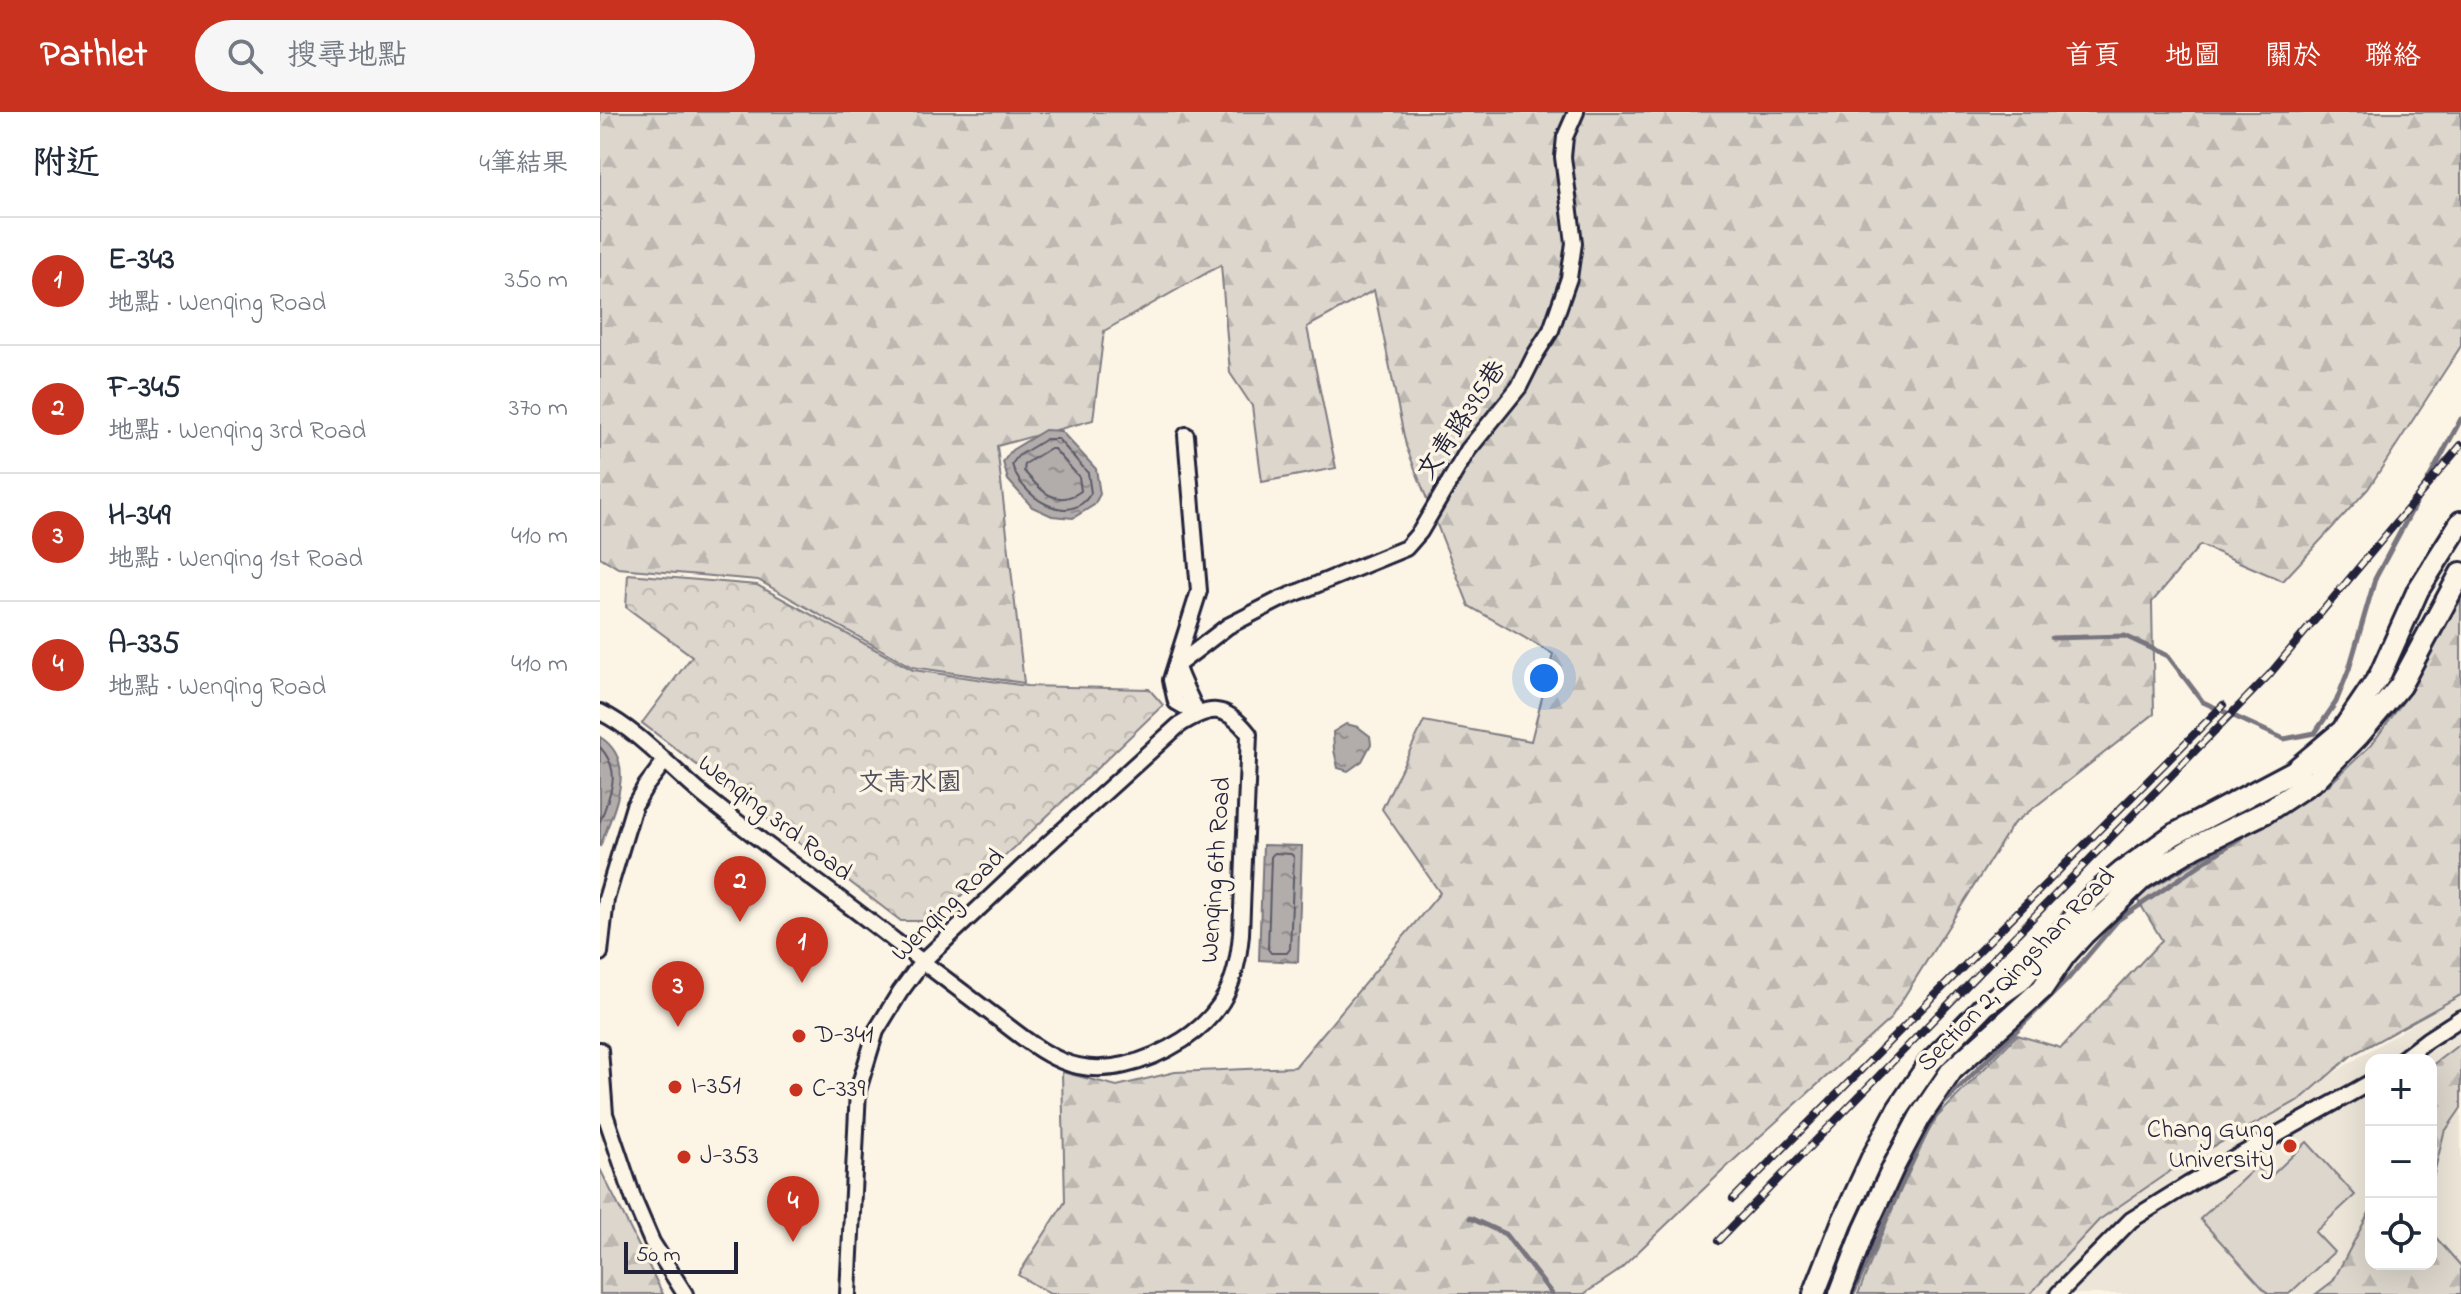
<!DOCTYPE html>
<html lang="zh-TW">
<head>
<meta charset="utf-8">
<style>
	:root { --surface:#fff; --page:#f6f6f7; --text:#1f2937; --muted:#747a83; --line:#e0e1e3; --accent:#c8321e }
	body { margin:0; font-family:"Indie Flower","LXGW WenKai TC",sans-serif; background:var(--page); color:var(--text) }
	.controls { position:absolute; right:24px; bottom:24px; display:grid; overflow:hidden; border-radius:16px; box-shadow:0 8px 32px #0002 }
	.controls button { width:72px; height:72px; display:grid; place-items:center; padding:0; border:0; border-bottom:2px solid var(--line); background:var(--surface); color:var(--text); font:40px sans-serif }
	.scale { position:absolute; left:24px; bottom:20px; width:114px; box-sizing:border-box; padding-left:8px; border:4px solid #22223b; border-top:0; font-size:22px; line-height:28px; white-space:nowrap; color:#22223b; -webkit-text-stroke:6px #fcf5e5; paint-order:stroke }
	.you { position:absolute; left:944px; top:566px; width:28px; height:28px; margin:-20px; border:6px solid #fff; border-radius:50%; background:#1a73e8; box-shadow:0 0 0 12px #1a73e833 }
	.badge { display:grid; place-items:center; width:52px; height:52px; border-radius:50%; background:var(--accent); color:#fff; font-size:26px; font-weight:700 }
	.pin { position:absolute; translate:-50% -66px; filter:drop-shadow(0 2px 4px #0008) }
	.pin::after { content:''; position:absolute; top:42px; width:28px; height:24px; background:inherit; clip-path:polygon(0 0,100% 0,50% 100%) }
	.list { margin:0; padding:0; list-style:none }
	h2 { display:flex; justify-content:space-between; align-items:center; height:104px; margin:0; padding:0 32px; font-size:34px }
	h2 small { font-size:26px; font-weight:400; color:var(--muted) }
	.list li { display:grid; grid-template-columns:52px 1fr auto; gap:24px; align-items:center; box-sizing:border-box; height:128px; padding:0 32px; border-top:2px solid var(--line) }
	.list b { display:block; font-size:30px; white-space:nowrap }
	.list p { margin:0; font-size:26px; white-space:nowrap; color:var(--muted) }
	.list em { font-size:26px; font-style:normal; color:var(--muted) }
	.icon { flex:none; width:44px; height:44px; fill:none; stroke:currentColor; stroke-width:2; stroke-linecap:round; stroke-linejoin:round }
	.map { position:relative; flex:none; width:1861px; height:1182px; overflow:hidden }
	header { display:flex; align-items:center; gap:48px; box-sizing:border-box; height:112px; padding:0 40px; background:var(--accent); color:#fff }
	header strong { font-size:38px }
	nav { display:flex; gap:44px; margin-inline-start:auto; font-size:28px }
	.search { width:560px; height:72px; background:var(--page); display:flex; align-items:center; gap:20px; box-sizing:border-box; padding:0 28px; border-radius:44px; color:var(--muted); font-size:30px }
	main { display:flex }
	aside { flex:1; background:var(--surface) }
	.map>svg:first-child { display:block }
</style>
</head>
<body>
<header>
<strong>Pathlet</strong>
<div class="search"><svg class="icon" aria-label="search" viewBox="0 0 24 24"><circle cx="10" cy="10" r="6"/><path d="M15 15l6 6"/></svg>搜尋地點</div>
<nav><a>首頁</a><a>地圖</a><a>關於</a><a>聯絡</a></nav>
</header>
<main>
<aside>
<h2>附近<small>4筆結果</small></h2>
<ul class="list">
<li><span class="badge">1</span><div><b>E-343</b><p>地點 · Wenqing Road</p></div><em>350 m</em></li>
<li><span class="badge">2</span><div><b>F-345</b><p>地點 · Wenqing 3rd Road</p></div><em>370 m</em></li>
<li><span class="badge">3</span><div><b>H-349</b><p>地點 · Wenqing 1st Road</p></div><em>410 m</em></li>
<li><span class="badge">4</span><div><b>A-335</b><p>地點 · Wenqing Road</p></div><em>410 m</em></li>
</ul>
</aside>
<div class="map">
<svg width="1861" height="1182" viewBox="0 0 1861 1182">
	<defs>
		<pattern id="forest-firs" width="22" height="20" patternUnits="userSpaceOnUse" patternTransform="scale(2)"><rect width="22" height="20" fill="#dcd6cc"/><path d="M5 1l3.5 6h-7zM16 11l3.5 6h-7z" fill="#bcb7b0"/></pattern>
		<pattern id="park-crowns" width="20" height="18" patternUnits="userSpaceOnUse" patternTransform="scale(2)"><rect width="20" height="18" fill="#dcd6cc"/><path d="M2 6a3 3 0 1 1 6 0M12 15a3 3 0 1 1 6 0" fill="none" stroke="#bcb7b0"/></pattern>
		<pattern id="water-ripples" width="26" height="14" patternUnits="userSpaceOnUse" patternTransform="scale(2)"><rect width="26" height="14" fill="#b2adab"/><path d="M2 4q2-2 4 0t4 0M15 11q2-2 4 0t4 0" fill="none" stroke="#908c8c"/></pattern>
	</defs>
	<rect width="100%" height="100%" fill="#fcf5e5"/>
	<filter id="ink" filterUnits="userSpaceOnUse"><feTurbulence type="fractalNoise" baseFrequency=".0125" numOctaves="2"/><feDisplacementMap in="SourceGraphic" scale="16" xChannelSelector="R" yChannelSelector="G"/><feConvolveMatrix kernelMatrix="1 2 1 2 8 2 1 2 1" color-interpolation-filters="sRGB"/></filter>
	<g filter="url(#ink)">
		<path fill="#ece5d8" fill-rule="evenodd" d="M1861 882V1182H1423L1515 1088 1703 980ZM1771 948H1831V1152H1771Z"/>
		<path fill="#dcd6cc" stroke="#7f7c84" stroke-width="2" d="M1707 1030 1755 1083 1715 1120 1734 1140 1689 1182H1668L1600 1107 1656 1055 1668 1067Z"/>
		<path fill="url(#forest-firs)" stroke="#7f7c84" stroke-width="2" d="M0 0H1861V234L1768 377 1683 469 1600 433 1552 490 1554 602 1413 712 1290 907 1135 1047 1017 1160 984 1182H450L418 1163 465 1090 462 960 517 974 575 960 695 955 840 781 782 697 824 609 931 629 953 542 869 494 806 334 774 178 707 215 736 356 662 370 652 294 630 261 621 153 504 219 493 308 397 334 424 571 312 555 158 468 18 456 0 445Z
			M1861 480V883L1752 943 1701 987 1579 1053 1499 1108 1430 1182H1258L1298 1083 1334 1008 1417 923 1461 936 1562 828 1536 785 1728 674 1771 633 1811 579Z
			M1861 931V996L1844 1021 1832 1070 1831 1093V954Z
			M1771 1021V1152H1831V1120L1861 1154V1182H1716L1733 1169 1770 1099Z
			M0 1057 63 1182H0Z"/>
		<path fill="url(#park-crowns)" stroke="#7f7c84" stroke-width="2" d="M28 462 157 473 313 558 427 574 549 577 563 593 415 735 333 809H301L42 611 92 544 26 495Z"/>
		<path fill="url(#water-ripples)" stroke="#78757e" stroke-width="2" d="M445 318 461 319 496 357 500 382 494 393 473 406 452 404 432 395 408 368 403 350 412 338Z
			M746 612 758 615 770 624 771 632 762 649 748 659 738 656 734 638 733 620Z
			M0 625C40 650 12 701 0 735Z
			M663 733 702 734 698 850 659 848Z"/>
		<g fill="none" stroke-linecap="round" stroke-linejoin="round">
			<path stroke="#5c5a68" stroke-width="2" d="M446 327H458L488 361 491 381C469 418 419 383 412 352L418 344Z
				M449 337H454L479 365 481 379C456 397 440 378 424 359L425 352Z
				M0 635C23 661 10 681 0 710
				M674 741 691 742 694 745 690 837 687 841H671L668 837 671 745Z"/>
			<path stroke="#78757e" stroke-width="5" d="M1452 526 1525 524 1568 544 1603 590 1684 627 1715 621 1736 590 1749 557 1775 467 1861 307
				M870 1106 905 1122 952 1182
				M1253 1182 1321 1029 1343 992 1468 867 1518 808 1656 715"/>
			<defs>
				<path id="street" d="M586 323 599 479 571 568 576 590 597 602
					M576 554 628 514 679 488 806 436 820 420 868 338 919 275 935 243 951 218 969 166 974 131 963 45 965 25 976 0
					M577 555C582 572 591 585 597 602
					M0 600C39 619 69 655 103 683 165 734 232 779 295 829 329 855 363 880 397 906 417 921 438 939 462 949 502 966 548 950 583 928 624 901 637 869 641 822L649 622C625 591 609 594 578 614L428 750 322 850 300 880 276 919 258 978 248 1182
					M0 841 6 787 34 694 45 675 65 649
					M0 938 5 1002 34 1088 52 1130 85 1182
					M1801 948 1827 928 1861 906
					M1458 1182 1531 1108 1589 1072 1771 970"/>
				<path id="secondary" d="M1214 1182 1242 1111 1272 1046 1298 997 1330 950 1385 893 1420 869 1492 785 1523 759 1573 723 1694 659 1742 619 1780 563 1818 478 1861 410
					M1240 1182 1264 1119 1294 1054 1320 1005 1352 958 1442 877 1465 843 1484 822 1543 766 1596 734 1666 700 1716 667 1758 624 1800 574 1861 461"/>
			</defs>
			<use href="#street" stroke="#22223b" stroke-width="20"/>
			<use href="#secondary" stroke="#22223b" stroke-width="26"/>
			<use href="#street" stroke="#fcf5e5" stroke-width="14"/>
			<use href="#secondary" stroke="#fcf5e5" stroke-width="20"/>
			<defs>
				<path id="rail" d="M1133 1087 1623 593
					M1118 1129 1669 563 1861 333"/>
			</defs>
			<use href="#rail" stroke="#22223b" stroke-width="8"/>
			<use href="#rail" stroke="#fcf5e5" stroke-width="5" stroke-dasharray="15" stroke-linecap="butt"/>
		</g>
	</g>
	<g fill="#c8321e" stroke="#fcf5e5" stroke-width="3">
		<circle cx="199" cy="924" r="8"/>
		<circle cx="75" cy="975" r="8"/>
		<circle cx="196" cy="978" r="8"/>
		<circle cx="1690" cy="1034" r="8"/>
		<circle cx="84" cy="1045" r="8"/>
	</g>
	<g text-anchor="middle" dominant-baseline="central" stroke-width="7" stroke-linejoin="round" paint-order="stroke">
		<g font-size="26" fill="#22223b" stroke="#fcf5e5">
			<text transform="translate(863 309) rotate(-56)">文青路395巷</text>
			<text transform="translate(174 707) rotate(38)">Wenqing 3rd Road</text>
			<text transform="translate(617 758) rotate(-86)">Wenqing 6th Road</text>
			<text transform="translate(349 794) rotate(-45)">Wenqing Road</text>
			<text transform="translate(1417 859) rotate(-46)">Section 2, Qingshan Road</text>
		</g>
		<g font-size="26" fill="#504f5f" stroke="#fcf5e5">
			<text x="310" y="672">文青水園</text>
		</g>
		<g font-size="26" fill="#22223b" stroke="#fcf5e5" text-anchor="start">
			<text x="215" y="924">D-341</text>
			<text x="91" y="975">I-351</text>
			<text x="212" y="978">C-339</text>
			<text x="1674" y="1019" text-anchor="end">Chang Gung<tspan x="1674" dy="30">University</tspan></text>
			<text x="100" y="1045">J-353</text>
		</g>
	</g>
</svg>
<div class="controls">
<button>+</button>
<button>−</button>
<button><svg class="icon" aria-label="locate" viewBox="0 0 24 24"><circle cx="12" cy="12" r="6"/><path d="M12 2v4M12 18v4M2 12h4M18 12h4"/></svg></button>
</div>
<div class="scale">50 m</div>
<div class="you"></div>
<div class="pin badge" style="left:202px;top:871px">1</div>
<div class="pin badge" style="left:140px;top:810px">2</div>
<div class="pin badge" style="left:78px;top:915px">3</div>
<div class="pin badge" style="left:193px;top:1130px">4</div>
</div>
</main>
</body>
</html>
